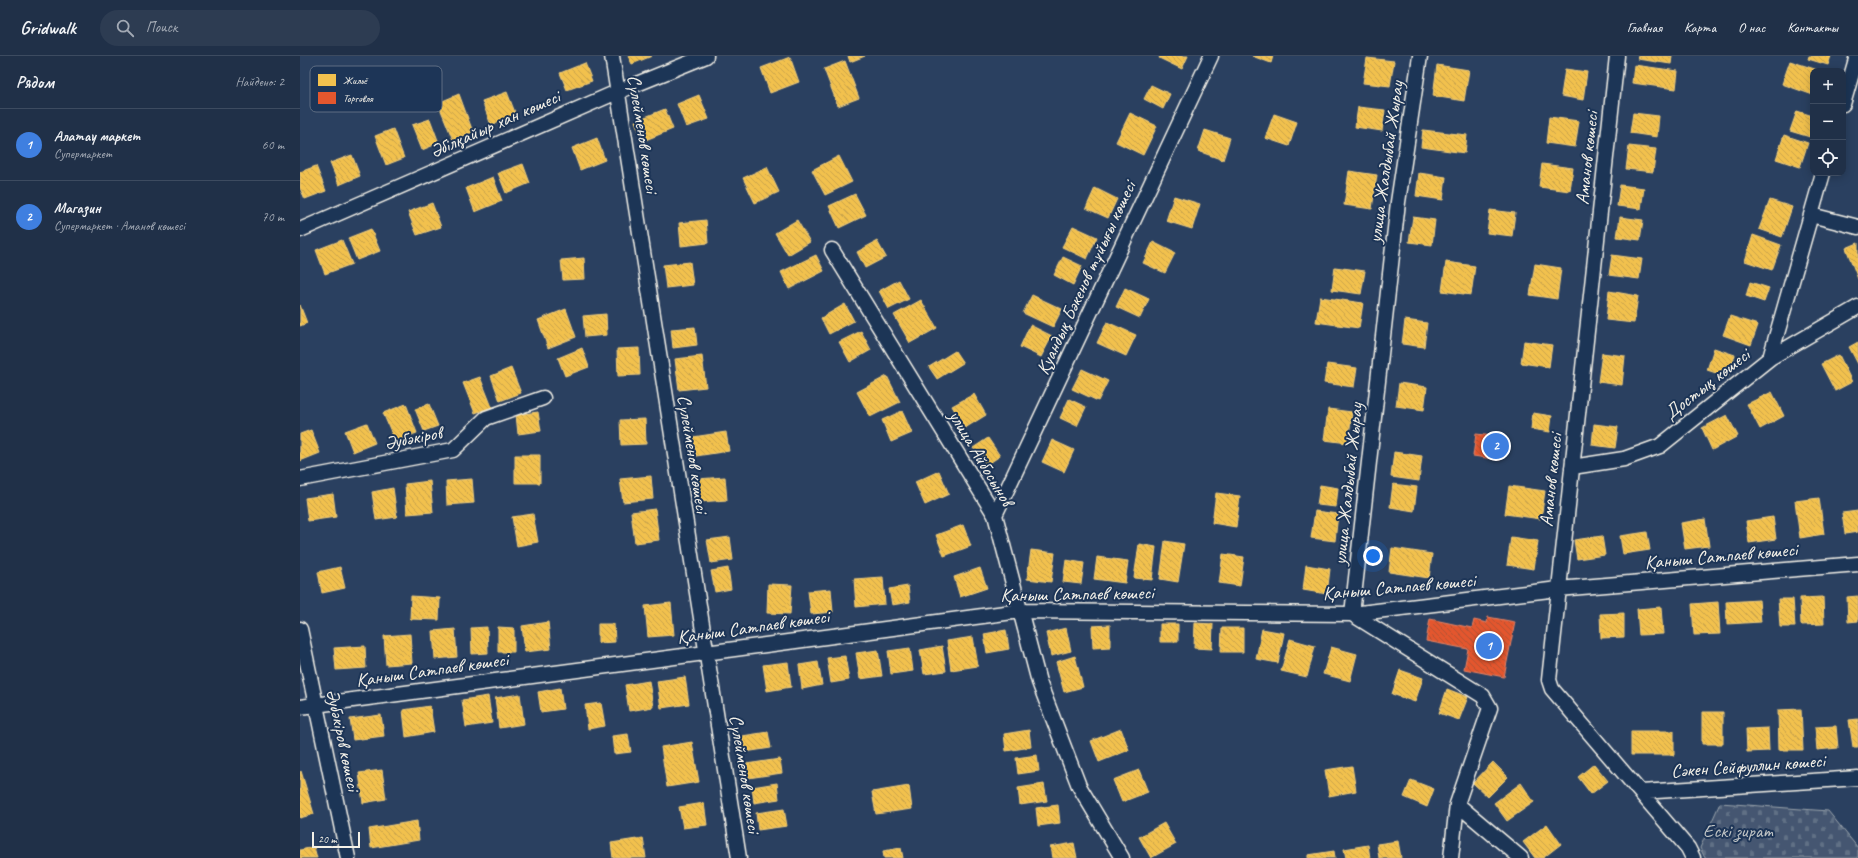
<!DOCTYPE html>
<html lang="ru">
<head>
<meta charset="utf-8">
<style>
	:root { --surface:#203048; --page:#2d3c52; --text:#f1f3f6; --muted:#a2a9b4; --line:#3d4b60; --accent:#ff9aa2 }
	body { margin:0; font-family:Caveat,sans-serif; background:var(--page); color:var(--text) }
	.controls { position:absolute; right:12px; top:12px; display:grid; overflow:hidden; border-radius:8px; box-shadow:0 2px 10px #0003 }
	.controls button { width:36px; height:36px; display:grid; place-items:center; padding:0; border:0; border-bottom:1px solid var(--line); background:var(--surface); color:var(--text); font:20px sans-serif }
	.scale { position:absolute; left:12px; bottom:10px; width:48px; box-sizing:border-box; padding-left:4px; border:2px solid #f4f1e8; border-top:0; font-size:11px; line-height:14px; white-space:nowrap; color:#f4f1e8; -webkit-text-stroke:3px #1d3557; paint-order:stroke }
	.you { position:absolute; left:1073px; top:500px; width:14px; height:14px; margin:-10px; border:3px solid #fff; border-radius:50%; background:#1a73e8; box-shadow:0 0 0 6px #1a73e833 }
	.badge { display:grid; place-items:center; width:26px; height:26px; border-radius:50%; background:var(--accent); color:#fff; font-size:13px; font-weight:700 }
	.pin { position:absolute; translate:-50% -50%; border:2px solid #fff; box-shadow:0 1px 4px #0006 }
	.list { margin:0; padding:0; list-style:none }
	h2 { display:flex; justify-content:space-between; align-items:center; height:52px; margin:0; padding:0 16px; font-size:17px }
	h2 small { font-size:13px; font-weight:400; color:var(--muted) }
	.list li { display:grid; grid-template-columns:26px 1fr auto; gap:12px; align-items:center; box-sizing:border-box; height:72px; padding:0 16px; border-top:1px solid var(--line) }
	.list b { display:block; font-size:15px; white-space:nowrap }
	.list p { margin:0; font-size:13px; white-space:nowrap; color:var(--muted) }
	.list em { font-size:13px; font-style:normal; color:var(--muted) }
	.icon { flex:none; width:22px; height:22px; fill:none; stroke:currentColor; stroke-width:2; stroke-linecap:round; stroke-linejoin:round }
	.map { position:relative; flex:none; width:1558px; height:802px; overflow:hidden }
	header { display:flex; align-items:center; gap:24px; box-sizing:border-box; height:56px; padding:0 20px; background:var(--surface); border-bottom:1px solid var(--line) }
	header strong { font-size:19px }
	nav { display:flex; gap:22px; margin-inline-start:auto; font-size:14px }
	.search { width:280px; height:36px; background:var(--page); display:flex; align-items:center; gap:10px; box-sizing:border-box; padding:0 14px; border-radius:22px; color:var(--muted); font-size:15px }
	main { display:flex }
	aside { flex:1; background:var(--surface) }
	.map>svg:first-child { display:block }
</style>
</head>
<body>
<header>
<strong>Gridwalk</strong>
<div class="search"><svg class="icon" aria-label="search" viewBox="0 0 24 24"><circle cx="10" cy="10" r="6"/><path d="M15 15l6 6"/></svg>Поиск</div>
<nav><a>Главная</a><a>Карта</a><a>О нас</a><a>Контакты</a></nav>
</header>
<main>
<aside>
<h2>Рядом<small>Найдено: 2</small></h2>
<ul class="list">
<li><span class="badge" style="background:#3f7fe0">1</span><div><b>Алатау маркет</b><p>Супермаркет</p></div><em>60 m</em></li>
<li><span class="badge" style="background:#3f7fe0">2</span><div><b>Магазин</b><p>Супермаркет · Аманов көшесі</p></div><em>70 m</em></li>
</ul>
</aside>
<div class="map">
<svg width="1558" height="802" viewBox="0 0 1558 802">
	<defs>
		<pattern id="cemetery-stones" width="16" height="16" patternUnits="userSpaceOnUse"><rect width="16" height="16" fill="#445771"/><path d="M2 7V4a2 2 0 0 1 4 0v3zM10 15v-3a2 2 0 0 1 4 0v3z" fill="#607085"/></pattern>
		<pattern id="homes-back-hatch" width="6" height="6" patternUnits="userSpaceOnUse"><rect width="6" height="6" fill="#f2c14e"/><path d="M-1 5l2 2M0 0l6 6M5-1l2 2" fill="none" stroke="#c8a34c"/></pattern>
		<pattern id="shops-back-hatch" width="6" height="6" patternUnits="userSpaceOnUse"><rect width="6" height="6" fill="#e4572e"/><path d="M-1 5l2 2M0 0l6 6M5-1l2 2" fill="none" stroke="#ae5236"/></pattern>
	</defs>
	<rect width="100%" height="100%" fill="#2a4060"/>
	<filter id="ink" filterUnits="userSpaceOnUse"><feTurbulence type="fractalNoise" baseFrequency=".025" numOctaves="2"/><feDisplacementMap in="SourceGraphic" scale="8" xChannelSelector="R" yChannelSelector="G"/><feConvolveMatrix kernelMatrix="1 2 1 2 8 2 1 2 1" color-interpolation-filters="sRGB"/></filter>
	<g filter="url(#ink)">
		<path fill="url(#cemetery-stones)" stroke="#9ca4ac" d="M1420 747 1528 755 1558 792V802H1405L1400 792Z"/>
		<path fill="url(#homes-back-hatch)" stroke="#f3cf7c" d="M328 0H352L332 8Z
			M548 0H565L550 6Z
			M860 0H888L882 13 859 2Z
			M952 0H973L971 7Z
			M1338 0H1372L1371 8 1337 3Z
			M1509 0H1531L1528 9 1508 3Z
			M490 1 499 26 470 37 461 12Z
			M1067 2 1094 5 1090 30 1063 27Z
			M545 5 559 42 538 50 524 13Z
			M1490 5 1521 15H1513V39L1482 28Z
			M285 7 292 25 267 34 260 17Z
			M1137 9 1169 14 1164 45 1133 40Z
			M1334 9 1378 15 1376 33 1332 27Z
			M1265 13 1287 16 1283 44 1261 40Z
			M851 29 870 38 863 53 844 43Z
			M207 36 216 59 191 69 182 45Z
			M159 38 173 76 153 84 138 47Z
			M399 39 409 63 386 71 377 48Z
			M1058 51 1085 54 1082 75 1055 71Z
			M365 53 373 73 343 85 335 65Z
			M1497 55 1513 60V71L1510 81 1490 75Z
			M830 57 857 70 843 99 816 86Z
			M1333 57 1359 60 1357 81 1330 77Z
			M974 58 997 66 989 90 965 82Z
			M1249 61 1279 65 1275 91 1246 87Z
			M130 63 139 87 122 94 112 69Z
			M93 73 104 102 86 109 75 80Z
			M905 74 930 82 923 104 898 95Z
			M1123 74 1167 79 1165 97 1121 91Z
			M1484 79 1508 87 1500 111 1476 103Z
			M297 82 305 104 280 114 272 92Z
			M1329 90 1356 93 1353 116 1326 113Z
			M52 99 60 120 39 129 30 107Z
			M539 100 552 126 525 139 512 114Z
			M223 108 230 127 206 137 198 117Z
			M1242 108 1273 112 1270 135 1239 131Z
			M16 110 26 135 5 143 0 132V116Z
			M467 111 479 136 455 147 443 122Z
			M1049 115 1077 119 1072 153 1044 149Z
			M1119 117 1146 121 1143 144 1116 140Z
			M193 121 202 145 175 156 166 132Z
			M1320 129 1344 132 1341 153 1317 150Z
			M795 132 817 143 808 162 786 152Z
			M555 138 566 159 539 172 529 150Z
			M874 140 900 148 892 173 866 165Z
			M1470 144 1492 151 1482 181 1459 173Z
			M132 147 141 171 117 179 108 156Z
			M1190 154 1215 157 1212 180 1187 177Z
			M1113 161 1135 164 1132 189 1109 186Z
			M1320 161 1343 164 1340 184 1317 181Z
			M406 164 408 187 381 190 379 167Z
			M497 164 510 186 488 199 475 177Z
			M773 170 797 181 787 203 762 191Z
			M71 173 80 195 57 204 48 182Z
			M1453 179 1481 189 1472 214 1445 205Z
			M42 184 52 208 25 218 16 194Z
			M577 185 586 201 565 212 557 196Z
			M853 186 875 197 865 217 843 207Z
			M1558 187V223L1546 192Z
			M516 199 524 215 489 233 481 216Z
			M1312 199 1342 203 1339 223 1309 219Z
			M763 201 782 210 773 229 754 219Z
			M284 202 285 223 263 224 261 204Z
			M390 206 393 229 366 232 363 209Z
			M1146 206 1175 210 1171 239 1142 235Z
			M1235 208 1261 212 1257 243 1230 239Z
			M1035 211 1065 215 1061 238 1032 234Z
			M599 224 609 243 589 253 579 235Z
			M1450 226 1469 232 1464 246 1446 240Z
			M825 232 849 243 840 262 816 251Z
			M1309 235 1338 240 1334 267 1306 264Z
			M732 239 762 253 753 271 723 257Z
			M1020 241 1063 247 1059 272 1016 266Z
			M621 244 637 272 610 287 594 259Z
			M545 248 554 265 529 278 521 262Z
			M0 249 7 267 0 270Z
			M266 253 276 281 248 292 238 264Z
			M306 258 307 279 285 281 283 260Z
			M1430 260 1458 269 1451 289 1423 279Z
			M1105 264 1127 267 1124 291 1102 288Z
			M807 266 836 279 826 300 797 287Z
			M730 269 752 280 741 301 720 291Z
			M395 271 397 289 373 292 371 273Z
			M561 275 571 294 550 306 539 286Z
			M1224 285 1252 289 1249 311 1221 307Z
			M1558 286V308L1549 291Z
			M282 292 289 311 265 320 258 302Z
			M339 292 340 319 318 320 317 293Z
			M1414 292 1435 299 1428 321 1407 314Z
			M655 295 663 307 637 323 629 311Z
			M1302 297 1325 300 1322 329 1298 326Z
			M1539 299 1552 326 1535 335 1521 308Z
			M402 300 406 331 379 334 375 303Z
			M1027 308 1057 312 1054 331 1024 327Z
			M211 312 221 337 200 345 191 320Z
			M782 313 808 325 798 345 772 333Z
			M587 320 600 346 570 361 557 336Z
			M180 321 192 351 175 357 163 327Z
			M1099 327 1127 331 1124 354 1096 350Z
			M1472 336 1484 360 1460 373 1447 348Z
			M674 338 686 359 665 372 652 350Z
			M769 343 786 351 777 370 760 362Z
			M106 348 117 377 95 385 83 357Z
			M129 348 138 370 124 375 115 353Z
			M1028 353 1052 356 1048 387 1024 384Z
			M602 355 612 377 591 386 582 364Z
			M238 356 241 375 218 378 216 359Z
			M1233 357 1252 360 1250 376 1231 373Z
			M1427 359 1438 380 1412 394 1402 372Z
			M345 363 346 388 321 389 320 364Z
			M67 367 75 387 53 396 45 375Z
			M1294 368 1318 371 1315 392 1292 389Z
			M11 374 20 397 0 405V378Z
			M426 376 429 395 396 400 393 381Z
			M688 382 700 400 685 410 673 392Z
			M752 384 774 394 764 416 742 406Z
			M1094 396 1122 400 1119 425 1091 421Z
			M215 399H240V427H215Z
			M639 415 649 438 625 449 615 426Z
			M351 420 353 443 323 446 320 423Z
			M425 421 427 444 399 446 397 423Z
			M172 423 174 447 147 449 146 425Z
			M130 425 133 456 107 458 105 428Z
			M1093 428 1117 431 1114 455 1090 451Z
			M1020 429 1038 432 1036 451 1017 449Z
			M1209 430 1245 435 1241 463 1205 458Z
			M93 432 97 461 76 464 72 436Z
			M916 437 940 440 936 471 912 467Z
			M33 438 36 461 8 465 5 442Z
			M1519 442 1524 478 1500 482 1495 445Z
			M355 453 359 484 335 487 331 456Z
			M1015 455 1038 458 1035 485 1011 482Z
			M1558 455V476L1545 478 1542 457Z
			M233 458 238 486 217 490 212 461Z
			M1473 461 1476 483 1449 487 1446 465Z
			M1405 463 1409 490 1385 493 1381 467Z
			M663 469 671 490 644 500 636 479Z
			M1347 476 1350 494 1323 498 1320 480Z
			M1302 480 1305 499 1277 503 1274 484Z
			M430 481 433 504 411 507 407 484Z
			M1211 481 1238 485 1234 513 1207 509Z
			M865 485 884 488 878 526 860 523Z
			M839 488 856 491 852 524 834 522Z
			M1092 492 1132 498 1129 522 1089 516Z
			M731 494 755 497 751 526 727 523Z
			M923 498 944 501 940 530 919 527Z
			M797 501 828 505 825 527 794 523Z
			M766 504 784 507 781 528 763 526Z
			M1006 509 1030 513 1027 538 1003 534Z
			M40 511 45 532 22 537 18 516Z
			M428 512 431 533 415 536 411 515Z
			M680 512 687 532 660 541 654 521Z
			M583 521 585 548 556 551 554 523Z
			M468 528 492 529 490 558 467 557Z
			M608 530 610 546 592 549 589 533Z
			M531 533 533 556 511 558 508 535Z
			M111 540 140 542 139 564 110 563Z
			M1558 540V565L1548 566 1547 541Z
			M1523 541 1524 568 1501 569 1500 542Z
			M1478 543H1493L1495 571H1480Z
			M1459 544 1461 566 1427 568 1426 546Z
			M1418 546 1420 578 1394 579 1392 548Z
			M371 547 374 579 348 581 345 550Z
			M1361 551 1363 578 1339 579 1337 553Z
			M1324 557V581L1301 582 1300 558Z
			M248 566 251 593 225 596 222 570Z
			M895 567 913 568 912 593 894 592Z
			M298 568H314L315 586 298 587Z
			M860 568H878V586H860Z
			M810 569V591L793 592 792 570Z
			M187 571 188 597 172 598 171 572Z
			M198 571 214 572V596H198Z
			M766 572 771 595 751 600 746 577Z
			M922 572H943V596H921Z
			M155 573 157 601 135 603 133 575Z
			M962 573 984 577 978 607 956 603Z
			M706 574 709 593 687 597 684 578Z
			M110 578 112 607 86 609 84 580Z
			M673 581 678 610 651 614 647 585Z
			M990 583 1015 590 1007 621 981 615Z
			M65 590 66 612 36 614 34 592Z
			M642 590 646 615 624 618 620 594Z
			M1031 591 1057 598 1050 625 1023 618Z
			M610 592 613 615 591 618 588 595Z
			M578 594 582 620 560 623 556 597Z
			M545 600 549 624 531 627 527 602Z
			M775 600 783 631 764 636 756 606Z
			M488 606 491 631 467 635 463 609Z
			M518 606 522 629 502 633 499 609Z
			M1100 614 1123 622 1115 646 1092 638Z
			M385 621 389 648 361 652 357 625Z
			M349 625 353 651 329 655 325 629Z
			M260 632 263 653 241 656 238 636Z
			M1147 633 1168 641 1159 664 1139 657Z
			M220 638 224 668 199 672 195 642Z
			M188 640 192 667 166 671 162 644Z
			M301 647 305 670 288 673 285 649Z
			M130 650 134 676 106 681 103 654Z
			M1501 653 1503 694H1479L1478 654Z
			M1402 656H1423V688H1402Z
			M81 659 84 680 53 684 50 663Z
			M1558 663V691H1553L1549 664Z
			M1536 670 1538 692 1517 694 1515 671Z
			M1468 672 1469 695 1447 696 1446 673Z
			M821 673 829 694 799 706 791 685Z
			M729 674 731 691 706 695 704 678Z
			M1331 675H1374V699H1331Z
			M468 676 471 692 445 696 442 680Z
			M328 678 331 696 314 698 312 680Z
			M392 686 399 726 367 731 361 691Z
			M737 699 739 715 718 718 716 702Z
			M480 703 482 717 448 722 446 708Z
			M1193 706 1208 721 1188 741 1173 727Z
			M1294 708 1308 725 1291 738 1278 721Z
			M1052 710 1056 735 1029 740 1025 714Z
			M82 714 86 743 63 747 59 717Z
			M839 714 848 736 822 746 813 724Z
			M1 715 14 758 0 762V716Z
			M1111 724 1134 733 1127 751 1104 741Z
			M477 727 479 743 454 747 452 731Z
			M1221 727 1234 746 1207 765 1194 747Z
			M744 728 747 745 720 749 718 732Z
			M609 730 612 753 576 758 572 736Z
			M404 747 407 769 383 772 379 751Z
			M758 749 760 767 738 770 736 752Z
			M484 753 487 770 458 774 456 757Z
			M117 765 119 784 71 792 69 773Z
			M864 767 876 788 851 802 839 781Z
			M1247 768 1261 788 1243 802H1235L1223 786Z
			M343 782 346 802H313L311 787Z
			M1098 785 1101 802H1079L1077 788Z
			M774 787 777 802H752L750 791Z
			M1068 789 1070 802H1046L1044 793Z
			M14 791 17 802H0V794Z
			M601 792 603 802H584L583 795Z
			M1034 795 1035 802H1008V799Z"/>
		<path fill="url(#shops-back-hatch)" stroke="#e98566" d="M1176 378 1203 381 1200 404 1173 400Z
			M1188 561 1215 566 1204 621 1164 613 1168 593 1126 585 1130 563 1172 572 1174 564 1187 567Z"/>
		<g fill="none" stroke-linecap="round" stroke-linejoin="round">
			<defs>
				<path id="minor" d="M312 0 439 802
					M1120 0 1098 146 1052 558 1183 640 1190 652 1157 748 1221 802
					M1317 0 1249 624 1252 633 1388 792 1393 802
					M1543 48 1557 0
					M1511 159 1558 171
					M0 174 317 36 406 0
					M532 194 695 459 739 626 779 730 822 802
					M1470 302 1523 117
					M1272 411 1324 403 1360 390 1470 302 1558 251
					M0 423 153 394 186 362 243 342
					M695 459 911 0
					M0 573 48 802
					M0 651 720 555 1052 558 1258 533 1558 508
					M1341 736 1558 722
					M1151 802 1157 748"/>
			</defs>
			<use href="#minor" stroke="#f4f1e8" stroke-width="17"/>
			<use href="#minor" stroke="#1d3557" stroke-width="14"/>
		</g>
	</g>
	<g text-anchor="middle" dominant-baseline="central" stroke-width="4" stroke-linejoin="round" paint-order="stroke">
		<g font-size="19" fill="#f4f1e8" stroke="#1d3557">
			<text transform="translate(195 68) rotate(-24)">Әбілқайыр хан көшесі</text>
			<text transform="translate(343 78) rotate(81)">Сүлейменов көшесі</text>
			<text transform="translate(1287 102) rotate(-84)">Аманов көшесі</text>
			<text transform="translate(1086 106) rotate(-82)">улица Жалдыбай Жырау</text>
			<text transform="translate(786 222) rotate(-65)">Қуандық Бәкенов тұйығы көшесі</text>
			<text transform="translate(1407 328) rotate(-38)">Достық көшесі</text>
			<text transform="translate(113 382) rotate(-11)">Әубәкіров</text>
			<text transform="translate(393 398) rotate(81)">Сүлейменов көшесі</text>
			<text transform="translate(681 402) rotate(59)">улица Айбосынов</text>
			<text transform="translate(1251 424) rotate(-84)">Аманов көшесі</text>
			<text transform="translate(1048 428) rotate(-84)">улица Жалдыбай Жырау</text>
			<text transform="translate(1421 500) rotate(-5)">Қаныш Сатпаев көшесі</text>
			<text transform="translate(1099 531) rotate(-5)">Қаныш Сатпаев көшесі</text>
			<text transform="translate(777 538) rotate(-1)">Қаныш Сатпаев көшесі</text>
			<text transform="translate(453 571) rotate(-8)">Қаныш Сатпаев көшесі</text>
			<text transform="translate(132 614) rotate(-8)">Қаныш Сатпаев көшесі</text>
			<text transform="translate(43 684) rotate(78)">Әубәкіров көшесі</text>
			<text transform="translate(1448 710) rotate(-4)">Сәкен Сейфуллин көшесі</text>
			<text transform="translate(445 718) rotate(81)">Сүлейменов көшесі</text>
		</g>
		<g font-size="19" fill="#bfc3c4" stroke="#1d3557">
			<text x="1438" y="775">Ескі зират</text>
		</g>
	</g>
	<rect x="10" y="10" width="132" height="46" rx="6" fill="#1d3557" stroke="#5e6d82" stroke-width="1"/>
	<rect x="18" y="18" width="18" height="12" fill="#f2c14e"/>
	<rect x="18" y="36" width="18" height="12" fill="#e4572e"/>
	<g font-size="11" fill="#f4f1e8">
		<text x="43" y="28">Жильё</text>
		<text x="43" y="46">Торговля</text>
	</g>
</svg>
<div class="controls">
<button>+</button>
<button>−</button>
<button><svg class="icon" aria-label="locate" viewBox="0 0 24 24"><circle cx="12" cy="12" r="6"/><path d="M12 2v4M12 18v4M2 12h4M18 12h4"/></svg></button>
</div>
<div class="scale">20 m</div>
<div class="you"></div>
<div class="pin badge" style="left:1189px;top:590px;background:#3f7fe0">1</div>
<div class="pin badge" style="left:1196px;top:390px;background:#3f7fe0">2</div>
</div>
</main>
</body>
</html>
